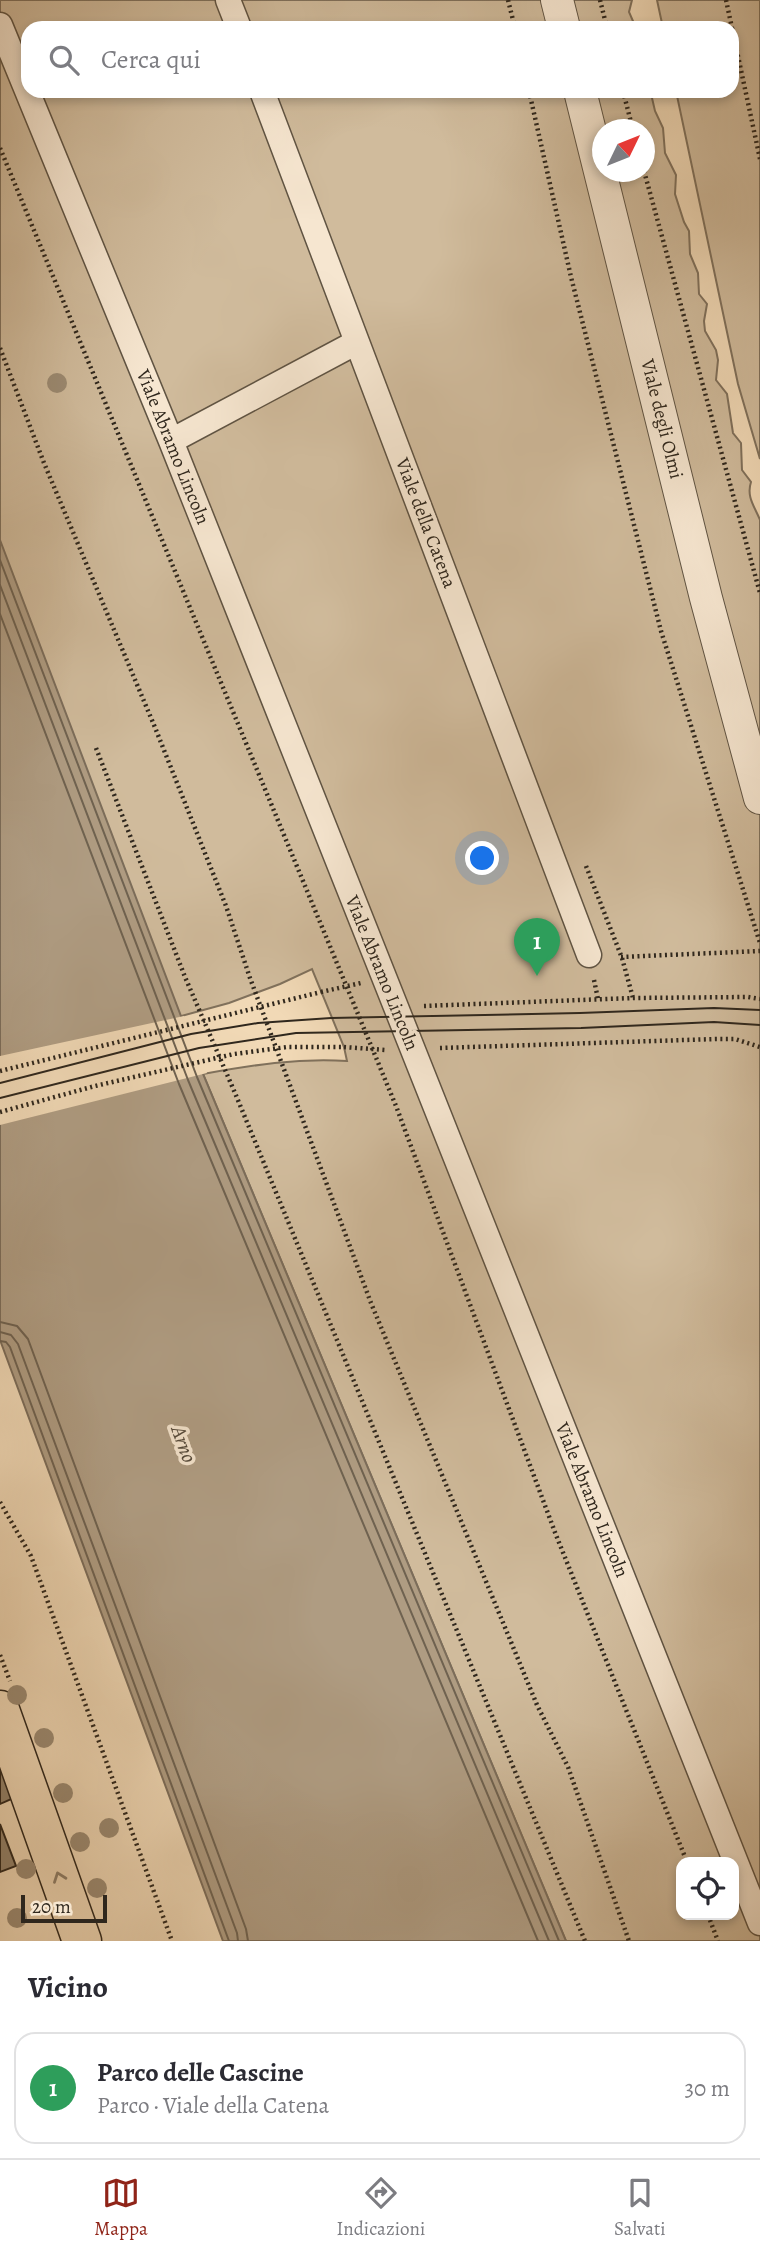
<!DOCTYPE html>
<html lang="it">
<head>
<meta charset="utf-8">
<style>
	:root { --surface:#fff; --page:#f7f7f7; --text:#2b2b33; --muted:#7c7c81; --line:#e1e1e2; --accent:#8f2418 }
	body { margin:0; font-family:Alegreya,serif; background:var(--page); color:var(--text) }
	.controls { position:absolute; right:21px; bottom:21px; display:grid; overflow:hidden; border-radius:14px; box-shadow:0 4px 10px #0003 }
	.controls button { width:63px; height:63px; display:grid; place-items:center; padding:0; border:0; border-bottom:2px solid var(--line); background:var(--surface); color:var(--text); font:35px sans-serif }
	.compass { position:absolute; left:592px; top:119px; width:63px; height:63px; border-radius:50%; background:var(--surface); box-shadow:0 4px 10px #0003; rotate:47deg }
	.scale { position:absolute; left:21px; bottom:18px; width:86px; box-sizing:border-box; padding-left:7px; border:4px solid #2f271d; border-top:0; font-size:19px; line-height:24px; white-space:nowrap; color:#2f271d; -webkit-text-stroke:5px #f6e6d0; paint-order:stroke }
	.you { position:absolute; left:483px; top:859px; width:24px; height:24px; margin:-18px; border:5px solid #fff; border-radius:50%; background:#1a73e8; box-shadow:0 0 0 10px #1a73e833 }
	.badge { display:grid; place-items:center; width:46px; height:46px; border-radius:50%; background:var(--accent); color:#fff; font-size:23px; font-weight:700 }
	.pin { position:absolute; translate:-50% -58px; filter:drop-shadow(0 2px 4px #0008) }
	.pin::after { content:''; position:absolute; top:37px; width:24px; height:21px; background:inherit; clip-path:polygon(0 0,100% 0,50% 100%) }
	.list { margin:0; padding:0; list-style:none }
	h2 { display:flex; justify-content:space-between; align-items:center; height:91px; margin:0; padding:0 28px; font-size:30px }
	h2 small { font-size:23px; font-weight:400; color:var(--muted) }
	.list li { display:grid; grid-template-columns:46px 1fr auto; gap:21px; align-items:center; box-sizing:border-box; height:112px; margin:0 14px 14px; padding:0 14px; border:2px solid var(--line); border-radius:21px }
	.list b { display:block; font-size:26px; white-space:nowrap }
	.list p { margin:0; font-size:23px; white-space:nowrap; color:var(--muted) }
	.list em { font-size:23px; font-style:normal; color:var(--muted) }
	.icon { flex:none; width:38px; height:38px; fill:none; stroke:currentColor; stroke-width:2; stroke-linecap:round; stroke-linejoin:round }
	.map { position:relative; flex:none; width:760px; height:1941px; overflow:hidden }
	.search { position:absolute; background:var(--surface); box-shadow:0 4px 10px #0003; left:21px; right:21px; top:21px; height:77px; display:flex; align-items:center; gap:18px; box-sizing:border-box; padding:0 24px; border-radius:21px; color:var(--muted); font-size:26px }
	.sheet { height:217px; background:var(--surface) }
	nav { display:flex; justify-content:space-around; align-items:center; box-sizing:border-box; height:98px; border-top:2px solid var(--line); background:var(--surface); font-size:19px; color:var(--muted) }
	nav a { display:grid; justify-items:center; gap:4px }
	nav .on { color:var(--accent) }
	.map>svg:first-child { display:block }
</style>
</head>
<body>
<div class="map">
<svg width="760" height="1941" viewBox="0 0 760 1941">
	<rect width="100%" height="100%" fill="#f1d9b6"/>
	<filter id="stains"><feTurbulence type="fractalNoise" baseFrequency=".00286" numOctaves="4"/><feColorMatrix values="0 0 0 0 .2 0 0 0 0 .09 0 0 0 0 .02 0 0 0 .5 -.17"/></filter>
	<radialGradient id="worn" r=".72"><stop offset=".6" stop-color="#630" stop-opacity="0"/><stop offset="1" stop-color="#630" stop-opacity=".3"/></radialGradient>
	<path fill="#d0bb9c" stroke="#80715c" stroke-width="2" fill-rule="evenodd" d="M0 0H632L629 12 636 28H28V91H654L652 98 655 111 663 128 665 153 676 175 675 194 684 222 689 231 690 254 698 273 699 294 707 304 704 321 705 331 716 350 718 360 716 380 727 394 733 433 741 443 742 470 751 482C746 497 755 507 760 520V1941H566L203 1074C253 1065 296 1058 347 1061L344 1047 312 969 280 984 229 1003 163 1021 0 571ZM602 130H644V172H602ZM681 1862H734V1915H681Z
		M657 0H760V459L738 384 676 91H732V28H663Z"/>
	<path fill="#af9c82" stroke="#7c6d5a" stroke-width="2" d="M0 540 203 1074 566 1941H223L0 1340Z"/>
	<path fill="#f1d9b6" d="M184 1016 207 1073 0 1125V1056Z"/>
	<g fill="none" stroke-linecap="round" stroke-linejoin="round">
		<path stroke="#6f6250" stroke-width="2" d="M0 560 197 1077 559 1941
			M0 585 188 1080 549 1941
			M0 614 179 1084 538 1941
			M0 1322 17 1326 28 1339 246 1929 248 1941
			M0 1332 11 1335 18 1344 237 1933 238 1941
			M0 1341 6 1342 10 1347 229 1941"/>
	</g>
	<path fill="#94846d" stroke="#2f271d" stroke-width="2" d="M0 1763 16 1797 0 1804Z
		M0 1824 16 1866 0 1872Z"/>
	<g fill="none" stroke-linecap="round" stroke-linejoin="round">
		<defs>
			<path id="pedestrian" d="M228 0 239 28
				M0 25 171 441 760 1923
				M262 91 589 955
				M171 441 357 342"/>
			<path id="minor" d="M557 0 564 28
				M580 91 706 598 760 798"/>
			<path id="primary" d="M0 1710 82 1941"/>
		</defs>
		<use href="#pedestrian" stroke="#605443" stroke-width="27"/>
		<use href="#minor" stroke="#605443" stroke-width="34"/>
		<use href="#primary" stroke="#2f271d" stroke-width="41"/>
		<path stroke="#2f271d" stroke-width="4.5" stroke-dasharray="2 3.5" stroke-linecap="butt" d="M508 0 515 28
			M600 0 607 28
			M726 0 732 28
			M732 28 760 159
			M529 91 571 277 661 631 760 943
			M623 91 633 130
			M0 148 396 1106 556 1535 687 1862
			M644 171 760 593
			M0 348 44 463 154 725 226 906 250 978 371 1303 537 1705 568 1767 629 1941
			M96 748 185 977 235 1093 585 1941
			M586 866 622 958 633 998
			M621 957 760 951
			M594 980 598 999
			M321 992 361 983
			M424 1006 633 998 748 997 760 999
			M344 1047 386 1050
			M440 1048 716 1039H735L760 1047
			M0 1502 31 1556 172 1941
			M0 1655 10 1681
			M708 1915 718 1941"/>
		<use href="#pedestrian" stroke="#f6e6d0" stroke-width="24"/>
		<use href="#minor" stroke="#f6e6d0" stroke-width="32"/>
		<use href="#primary" stroke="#f1d9b6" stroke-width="38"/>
		<path stroke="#2f271d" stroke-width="2" d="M0 1083 191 1034 258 1023 331 1018 580 1013 714 1008 760 1010
			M0 1098 199 1048 296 1033 581 1028 714 1022 760 1025"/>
		<path stroke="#2f271d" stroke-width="4.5" stroke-dasharray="2 3.5" stroke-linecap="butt" d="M0 1071 321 992
			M0 1112 95 1086 234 1054 287 1047H344"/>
	</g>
	<g fill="#9c8b73">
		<circle cx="57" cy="383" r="10"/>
		<circle cx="17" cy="1695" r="10"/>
		<circle cx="44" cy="1738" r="10"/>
		<circle cx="63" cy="1793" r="10"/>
		<circle cx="109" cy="1828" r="10"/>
		<circle cx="80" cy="1842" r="10"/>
		<circle cx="26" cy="1869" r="10"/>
		<circle cx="97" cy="1888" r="10"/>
		<circle cx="17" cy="1918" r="10"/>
	</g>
	<defs><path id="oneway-chevron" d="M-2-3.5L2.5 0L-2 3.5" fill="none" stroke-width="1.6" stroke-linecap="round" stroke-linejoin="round" transform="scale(1.75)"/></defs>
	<use stroke="#90806a" href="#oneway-chevron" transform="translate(59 1877) rotate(-110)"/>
	<g text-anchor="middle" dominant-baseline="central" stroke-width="7" stroke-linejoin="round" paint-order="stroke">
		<g font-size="19" fill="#2f271d" stroke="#f6e6d0">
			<text transform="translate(662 419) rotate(76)">Viale degli Olmi</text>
			<text transform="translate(173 447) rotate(68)">Viale Abramo Lincoln</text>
			<text transform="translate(426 523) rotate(69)">Viale della Catena</text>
			<text transform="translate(382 973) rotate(68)">Viale Abramo Lincoln</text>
			<text transform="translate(592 1500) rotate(68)">Viale Abramo Lincoln</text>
		</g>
		<g font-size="21" font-style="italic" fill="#554a3b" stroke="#f6e6d0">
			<text transform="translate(184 1444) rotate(70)">Arno</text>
		</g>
	</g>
	<rect width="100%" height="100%" filter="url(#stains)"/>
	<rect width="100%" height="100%" fill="url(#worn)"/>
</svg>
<div class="controls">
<button><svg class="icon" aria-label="locate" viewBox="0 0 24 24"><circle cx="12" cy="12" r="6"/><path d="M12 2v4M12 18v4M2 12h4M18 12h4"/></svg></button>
</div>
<svg class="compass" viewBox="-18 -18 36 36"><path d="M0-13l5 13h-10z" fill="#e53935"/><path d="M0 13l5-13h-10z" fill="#7c7c81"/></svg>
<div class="scale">20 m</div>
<div class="you"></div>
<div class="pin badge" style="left:537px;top:976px;background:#2e9e5b">1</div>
<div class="search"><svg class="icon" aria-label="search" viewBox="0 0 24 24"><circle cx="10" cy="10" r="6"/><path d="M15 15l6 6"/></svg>Cerca qui</div>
</div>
<section class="sheet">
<h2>Vicino<small></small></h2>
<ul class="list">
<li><span class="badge" style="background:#2e9e5b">1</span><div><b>Parco delle Cascine</b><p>Parco · Viale della Catena</p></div><em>30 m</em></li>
</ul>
</section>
<nav>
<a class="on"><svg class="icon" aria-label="map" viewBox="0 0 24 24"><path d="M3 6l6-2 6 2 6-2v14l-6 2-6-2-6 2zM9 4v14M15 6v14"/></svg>Mappa</a>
<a><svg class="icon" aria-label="directions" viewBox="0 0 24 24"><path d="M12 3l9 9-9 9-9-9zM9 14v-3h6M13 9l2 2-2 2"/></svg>Indicazioni</a>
<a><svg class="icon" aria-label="saved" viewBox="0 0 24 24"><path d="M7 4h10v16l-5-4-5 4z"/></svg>Salvati</a>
</nav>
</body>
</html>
